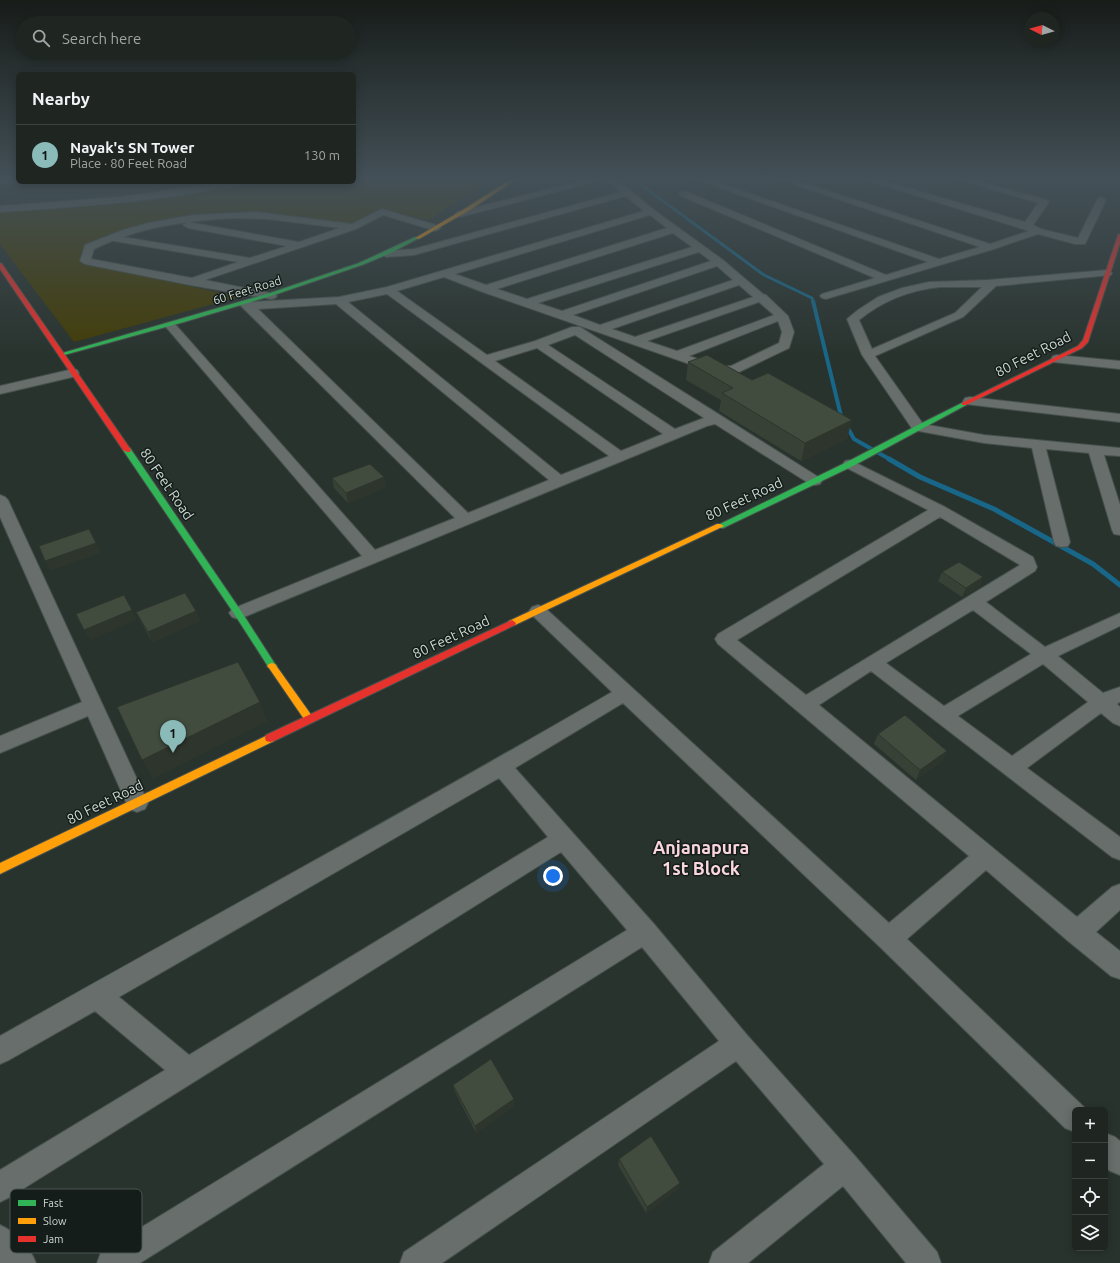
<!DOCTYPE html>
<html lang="en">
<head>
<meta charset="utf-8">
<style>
	:root { --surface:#1f2622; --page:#272e2a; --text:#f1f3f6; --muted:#a1a5a5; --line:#3c4340; --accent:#8bbbb9 }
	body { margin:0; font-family:Ubuntu,sans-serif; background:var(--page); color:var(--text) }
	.controls { position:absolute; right:12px; bottom:12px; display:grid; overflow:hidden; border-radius:6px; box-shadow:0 2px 10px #0003 }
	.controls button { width:36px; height:36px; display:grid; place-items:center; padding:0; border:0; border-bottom:1px solid var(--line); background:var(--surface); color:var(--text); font:20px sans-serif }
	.compass { position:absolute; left:1024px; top:12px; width:36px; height:36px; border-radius:50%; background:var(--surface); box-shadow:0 2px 10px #0003; rotate:275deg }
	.you { position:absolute; left:553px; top:876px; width:14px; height:14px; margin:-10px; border:3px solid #fff; border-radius:50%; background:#1a73e8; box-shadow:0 0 0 6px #1a73e833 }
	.badge { display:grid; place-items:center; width:26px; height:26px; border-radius:50%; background:var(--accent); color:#111; font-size:13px; font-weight:700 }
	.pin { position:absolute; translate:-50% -33px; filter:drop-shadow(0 1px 2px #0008) }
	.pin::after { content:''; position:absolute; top:21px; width:14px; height:12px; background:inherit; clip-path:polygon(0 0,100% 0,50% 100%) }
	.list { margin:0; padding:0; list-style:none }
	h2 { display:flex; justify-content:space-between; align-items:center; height:52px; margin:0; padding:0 16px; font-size:17px }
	h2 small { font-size:13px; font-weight:400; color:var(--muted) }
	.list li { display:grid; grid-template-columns:26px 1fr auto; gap:12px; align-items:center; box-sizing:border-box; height:60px; padding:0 16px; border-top:1px solid var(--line) }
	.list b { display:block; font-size:15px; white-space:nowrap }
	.list p { margin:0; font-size:13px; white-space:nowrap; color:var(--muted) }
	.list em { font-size:13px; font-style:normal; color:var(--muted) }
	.icon { flex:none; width:22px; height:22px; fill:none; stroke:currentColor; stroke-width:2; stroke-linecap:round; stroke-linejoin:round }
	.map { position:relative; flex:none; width:1120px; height:1263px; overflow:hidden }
	.search { position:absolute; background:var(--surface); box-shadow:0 2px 10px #0003; left:16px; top:16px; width:340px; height:44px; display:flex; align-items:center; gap:10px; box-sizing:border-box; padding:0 14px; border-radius:22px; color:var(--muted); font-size:15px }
	.panel { position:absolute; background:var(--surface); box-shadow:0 2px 10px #0003; left:16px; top:72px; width:340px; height:112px; border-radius:6px }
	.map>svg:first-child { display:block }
</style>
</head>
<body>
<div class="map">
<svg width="1120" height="1263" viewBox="0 0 1120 1263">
	<rect width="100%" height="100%" fill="#29332e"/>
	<path fill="#433d08" d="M354 179H492L428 220 380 209 350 225 255 214 161 223 97 240 82 250 81 262 239 297 74 342 0 244V211L85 206 186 194 254 182H354Z"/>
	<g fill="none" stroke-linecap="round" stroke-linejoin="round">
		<path stroke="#186789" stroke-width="3" d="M633 179 764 275 812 298 813 302"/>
		<path stroke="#186789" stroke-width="4" d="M813 301 841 416 854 439 891 460"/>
		<path stroke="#186789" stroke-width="5" d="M889 459 920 477 994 509 1093 564 1120 585"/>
		<defs>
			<path id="street" d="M0 179H18V182H21L0 184Z
				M590 179H606L460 217 455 214 457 212Z
				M607 179H617L654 210 723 260 763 294 766 295 788 316 794 332 789 348 737 373 718 374 480 291 444 277 397 291 487 355 535 341 572 327H580L820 478 822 481 820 484 815 485 810 484 715 424 707 426 244 617 238 619 232 617 229 613 232 609 362 556 166 327 164 325 166 323H174L375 550 455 518 239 304 241 302 245 301 251 302 339 297 387 287 644 211 626 196 414 255 386 257 381 254 386 251 414 249 621 192ZM650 215 667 228 486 285 455 274ZM673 233 692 247 527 299 497 289ZM699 252 711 261 562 311 538 303ZM717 266 733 280 600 325 573 315ZM739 285 753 297 635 337 612 329ZM387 294 609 456 561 475 348 302ZM759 302 774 315 677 351 647 341ZM336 304 549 480 468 513 258 309ZM778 321 782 332 779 343 731 366H719L689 356ZM575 335 704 418 675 429 548 345ZM537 348 663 434 621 451 495 361Z
				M695 179H708L939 259 980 247 778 179H792L990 244 1029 231 863 179H878L1025 222 1038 203 956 179H971L1047 200 1049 202 1033 225 1041 229 1078 238 1098 198 1101 197 1106 200 1085 244H1075L1038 234 994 249 826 299 822 298 820 296 822 294 875 278 681 196 679 194 681 192H687L886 275 928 262Z
				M227 182H245C240 188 224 188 216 189 145 203 72 207 0 212V206L121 197Z
				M382 209 439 226 441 228 436 231 383 215 356 229 205 280 275 294 277 296 275 298 271 299 190 285 85 264 80 261 85 245 123 230 148 223 193 215 256 212 352 224ZM236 218 268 219 340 228 299 242 188 222 183 225 188 228 287 246 250 258 123 237C159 224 198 220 236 218ZM112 241H114L238 262 192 278 91 259 94 249Z
				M1107 270 1112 273 1111 275 996 286 963 317 875 356 923 424 984 435 1120 448V456L1104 455 1120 505V535L1114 534 1112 530 1089 453 1046 449 1070 542 1068 546 1062 547 1056 546 1054 542 1032 448 984 443 913 430 862 355 847 319 858 310 878 297 902 288 929 282 988 280ZM940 287H982L955 313 872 349 859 320C882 301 910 290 940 287Z
				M1057 355 1120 361V369L1053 362 1051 359 1053 356Z
				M73 369 77 370 79 373 77 376 0 394V386Z
				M970 397 1120 414V422L965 404 963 401 965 398Z
				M850 460 945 507 1033 557 1037 567 1035 571 986 602 1045 647 1120 613V626L1058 656 1103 693 1120 687V702L1117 704 1120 707V726L1113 723 1101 713 1027 768 1120 837V860L1112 857 871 671 819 705 1077 917 1112 887 1120 884V910L1096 932 1120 951V979L1111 976 1068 941 986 870 907 939 1085 1108 1086 1110H1075V1132L1065 1128 880 947 623 703 515 768 654 924 747 1035 855 1156 937 1252 941 1263H906L843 1186 748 1263H709L713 1252 824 1164 736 1061 442 1263H400L404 1252 719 1041 642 947 140 1263H97L101 1252 627 930 561 852 10 1197 0 1202V1170L165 1070 95 1011 9 1060 0 1064V1036C203 921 410 810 612 692L532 615 529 611 532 607 538 605 544 607 889 923 969 856 718 644 715 639 718 634 928 510 845 467 843 464 845 461ZM940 517 1020 565 806 695 737 640ZM973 610 1031 654 944 706 886 663ZM1043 664 1088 702 1012 756 958 716ZM499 778 548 837 189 1055 119 997Z
				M0 495 5 497 8 500 148 803 145 809 137 812 129 809 88 716 0 753V736L82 702 0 517Z
				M1105 1133 1115 1137 1120 1141V1175L1110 1171 1105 1167Z
				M0 1225C16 1232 30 1247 36 1263H0Z"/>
			<path id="fast" d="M415 237 419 238 391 253 362 265 274 295 184 322 64 355 59 354 270 293 359 263Z
				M964 402 966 403V405L853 466 723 528H720L716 526 847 462 916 426Z
				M124 448H130L241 611 275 664 277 666 275 668H269L235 615 123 450Z"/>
			<path id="slow" d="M511 179H517L470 210 419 239 415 238 466 208Z
				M717 524H720L724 526 515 625H509L508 623 509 621Z
				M272 663 275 664 312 716 314 719 312 722 309 723 306 722 269 668 267 666 269 664Z
				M270 734 274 735 275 738 274 741 0 874V863Z"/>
			<path id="jam" d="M1120 234V243L1088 342 1082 348 966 405H962V403L1078 346 1083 340 1118 235Z
				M0 263 2 264 131 450 130 452H127L123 450 0 269Z
				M512 620 516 623 515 625 274 741 270 742 266 741 265 738 266 735Z"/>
		</defs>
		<use href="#street" stroke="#46504c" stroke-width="2"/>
		<use href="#fast" stroke="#46504c" stroke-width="2"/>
		<use href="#slow" stroke="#46504c" stroke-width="2"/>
		<use href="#jam" stroke="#46504c" stroke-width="2"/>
		<use href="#street" fill="#676e6b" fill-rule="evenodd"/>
		<use href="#fast" fill="#30b455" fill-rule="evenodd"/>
		<use href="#slow" fill="#ff9f0a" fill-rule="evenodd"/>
		<use href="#jam" fill="#e5322d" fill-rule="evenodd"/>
	</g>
	<path fill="#384136" d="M688 362 752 380 852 420 847 438 801 461 719 411 721 400 686 380Z
		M384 477 386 487 348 503 334 488 332 478Z
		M942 572 983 577 979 587 962 597 938 581Z
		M196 611 200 621 152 642 141 622 136 612Z
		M878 734 947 751 942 761 916 780 874 744Z
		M453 1085 514 1106 476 1133 455 1092Z
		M619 1159 680 1183 678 1189 646 1213 618 1165Z"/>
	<path fill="#2e352c" d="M852 420 847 438 801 461 805 443Z
		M384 477 386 487 348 503 346 493Z
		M89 529 101 553 50 571 45 561Z
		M983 577 979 587 962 597 966 588Z
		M132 610 137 620 90 640 84 630Z
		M196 611 200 621 152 642 148 632Z
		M260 702 267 721 153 779 142 760Z
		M947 751 942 761 916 780 920 770Z
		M514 1099V1106L476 1133 475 1126Z
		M680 1183 678 1189 646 1213 647 1207Z"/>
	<path fill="#414c3f" stroke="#2e352c" d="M707 355 752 380 768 373 852 420 805 443 722 393 733 388 688 362Z
		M370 464 384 477 346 493 332 478Z
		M89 529 96 543 45 561 39 546Z
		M959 562 983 577 966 588 942 572Z
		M185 593 196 611 148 632 136 612Z
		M124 595 132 610 84 630 76 614Z
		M238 662 260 702 142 760 117 707Z
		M905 715 947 751 920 770 878 734Z
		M491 1059 514 1099 475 1126 453 1085Z
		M651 1136 680 1183 647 1207 619 1159Z"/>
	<linearGradient id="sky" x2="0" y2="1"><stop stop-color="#171c19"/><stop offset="0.5" stop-color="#435057"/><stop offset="1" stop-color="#435057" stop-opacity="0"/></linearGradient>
	<rect width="1120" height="356" fill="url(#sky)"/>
	<g text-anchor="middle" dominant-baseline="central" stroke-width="3" stroke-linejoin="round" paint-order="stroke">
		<g font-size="12" fill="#ccd8d3" stroke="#141d19">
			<text transform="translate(247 290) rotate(-17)">60 Feet Road</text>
		</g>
		<g font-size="14" fill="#ccd8d3" stroke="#141d19">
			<text transform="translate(1033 354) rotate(-27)">80 Feet Road</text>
			<text transform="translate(167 484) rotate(56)">80 Feet Road</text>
			<text transform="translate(744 499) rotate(-25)">80 Feet Road</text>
			<text transform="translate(451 637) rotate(-25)">80 Feet Road</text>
			<text transform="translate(105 802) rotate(-26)">80 Feet Road</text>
		</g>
		<g font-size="18" font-weight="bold" fill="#fad7e0" stroke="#141d19">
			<text x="701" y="847">Anjanapura<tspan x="701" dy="21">1st Block</tspan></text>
		</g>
	</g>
	<rect x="10" y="1189" width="132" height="64" rx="6" fill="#141d19" stroke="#4b5551" stroke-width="1"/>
	<rect x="18" y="1200" width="18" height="6" fill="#30b455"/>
	<rect x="18" y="1218" width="18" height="6" fill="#ff9f0a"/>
	<rect x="18" y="1236" width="18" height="6" fill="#e5322d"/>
	<g font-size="11" fill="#ccd8d3">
		<text x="43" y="1207">Fast</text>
		<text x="43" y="1225">Slow</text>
		<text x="43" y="1243">Jam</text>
	</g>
</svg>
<div class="controls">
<button>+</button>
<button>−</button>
<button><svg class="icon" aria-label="locate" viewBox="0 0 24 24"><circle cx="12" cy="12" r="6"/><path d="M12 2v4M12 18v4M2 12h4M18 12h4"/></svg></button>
<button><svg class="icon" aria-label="layers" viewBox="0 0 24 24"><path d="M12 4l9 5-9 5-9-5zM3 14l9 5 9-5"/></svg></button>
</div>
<svg class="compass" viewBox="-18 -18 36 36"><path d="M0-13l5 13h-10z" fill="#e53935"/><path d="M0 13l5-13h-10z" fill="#a1a5a5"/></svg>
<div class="you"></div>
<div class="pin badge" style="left:173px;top:753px">1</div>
<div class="search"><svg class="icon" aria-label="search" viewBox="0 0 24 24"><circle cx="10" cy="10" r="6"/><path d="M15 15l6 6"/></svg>Search here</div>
<section class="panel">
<h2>Nearby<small></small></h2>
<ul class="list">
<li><span class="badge">1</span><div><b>Nayak's SN Tower</b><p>Place · 80 Feet Road</p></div><em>130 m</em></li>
</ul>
</section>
</div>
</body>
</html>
